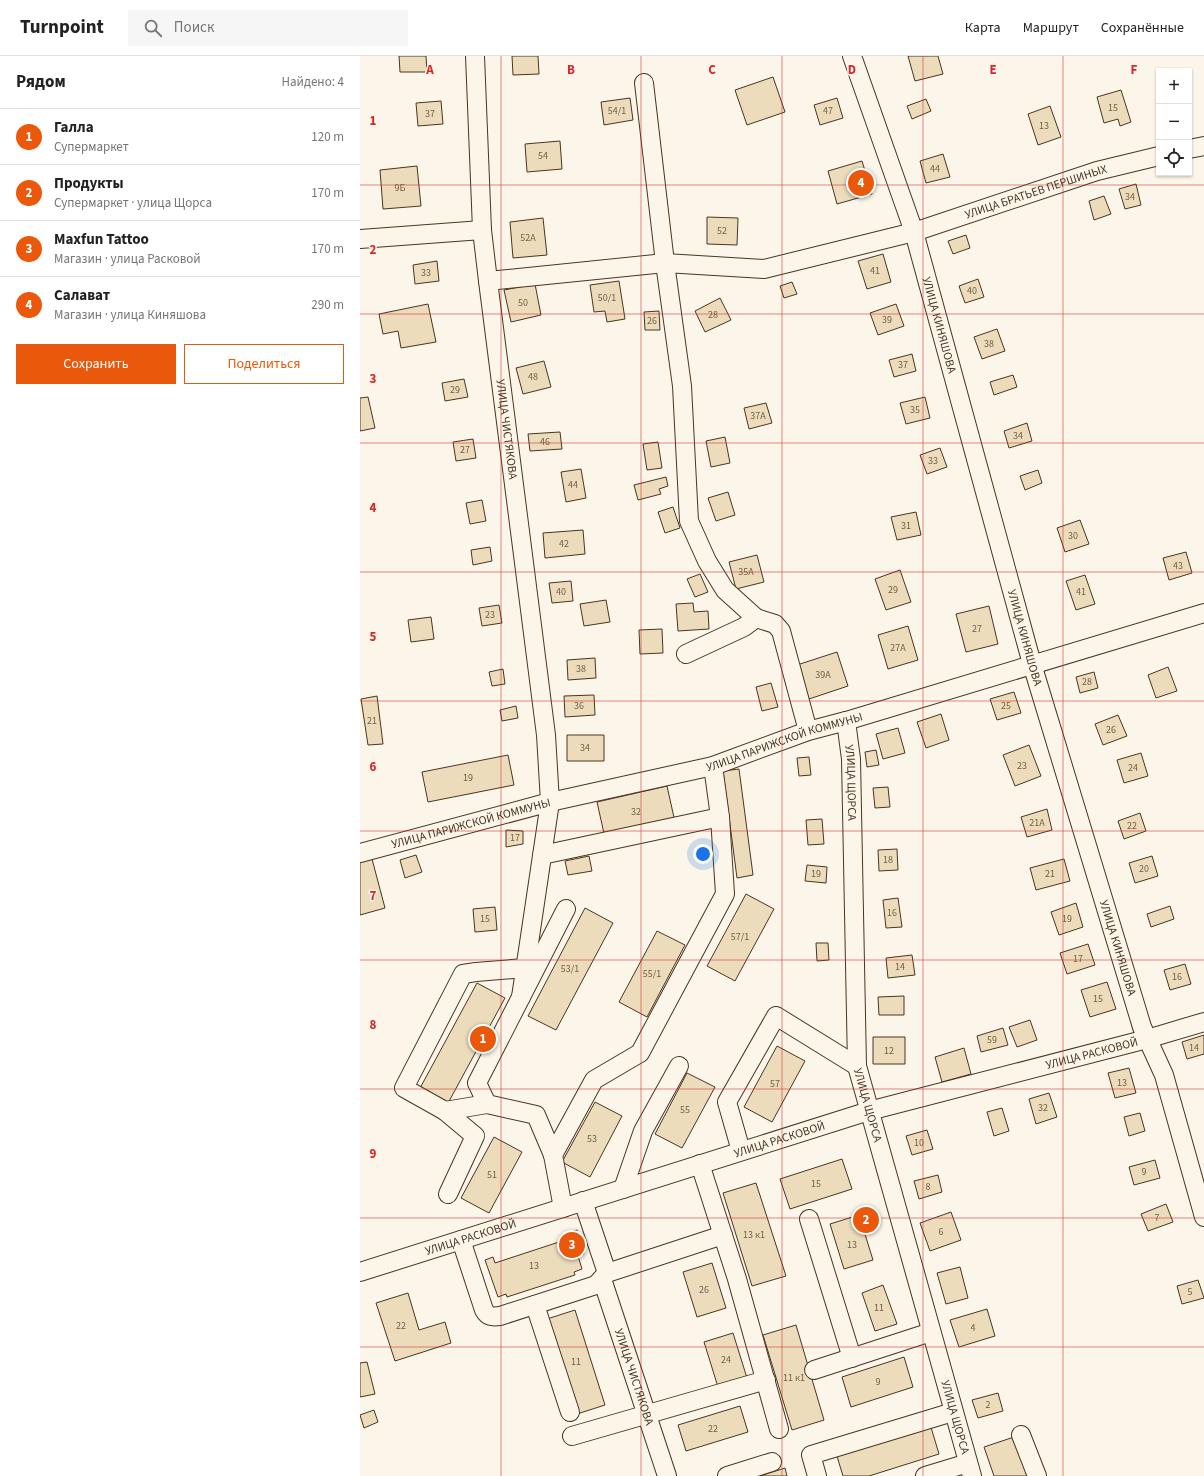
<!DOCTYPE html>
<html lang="ru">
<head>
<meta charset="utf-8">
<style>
	:root { --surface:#fff; --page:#f6f6f6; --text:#222; --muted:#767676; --line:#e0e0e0; --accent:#ea580c }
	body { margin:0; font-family:"Source Sans 3",sans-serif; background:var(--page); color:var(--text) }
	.controls { position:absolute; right:12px; top:12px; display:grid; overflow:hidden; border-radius:0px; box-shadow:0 1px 3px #0004 }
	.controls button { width:36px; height:36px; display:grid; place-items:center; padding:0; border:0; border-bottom:1px solid var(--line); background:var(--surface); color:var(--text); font:20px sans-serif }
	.you { position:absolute; left:343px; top:798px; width:14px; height:14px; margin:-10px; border:3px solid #fff; border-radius:50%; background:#1a73e8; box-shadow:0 0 0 6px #1a73e833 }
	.badge { display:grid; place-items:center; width:26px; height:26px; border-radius:50%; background:var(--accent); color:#fff; font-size:13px; font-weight:700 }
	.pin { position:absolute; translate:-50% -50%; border:2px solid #fff; box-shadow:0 1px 4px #0006 }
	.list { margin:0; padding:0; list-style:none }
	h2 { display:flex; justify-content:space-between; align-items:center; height:52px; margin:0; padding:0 16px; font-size:17px }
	h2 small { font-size:13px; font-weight:400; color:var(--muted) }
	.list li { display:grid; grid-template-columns:26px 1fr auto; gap:12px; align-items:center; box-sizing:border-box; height:56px; padding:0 16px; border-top:1px solid var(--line) }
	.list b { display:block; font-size:15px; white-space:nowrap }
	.list p { margin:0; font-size:13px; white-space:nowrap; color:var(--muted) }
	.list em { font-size:13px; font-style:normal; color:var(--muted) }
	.actions { display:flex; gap:8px; padding:12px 16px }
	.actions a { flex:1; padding:9px 0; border:1px solid var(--accent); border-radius:0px; text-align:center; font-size:14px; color:var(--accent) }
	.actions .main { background:var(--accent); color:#fff }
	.icon { flex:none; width:22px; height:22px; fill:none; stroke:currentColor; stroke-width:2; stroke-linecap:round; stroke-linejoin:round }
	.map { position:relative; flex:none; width:844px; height:1420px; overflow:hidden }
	header { display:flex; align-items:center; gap:24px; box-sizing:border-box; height:56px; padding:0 20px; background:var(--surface); border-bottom:1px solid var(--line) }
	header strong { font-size:19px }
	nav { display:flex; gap:22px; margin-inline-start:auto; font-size:14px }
	.search { width:280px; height:36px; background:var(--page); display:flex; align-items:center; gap:10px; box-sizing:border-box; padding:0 14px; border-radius:0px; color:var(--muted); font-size:15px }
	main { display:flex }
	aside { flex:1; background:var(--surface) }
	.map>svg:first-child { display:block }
</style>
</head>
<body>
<header>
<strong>Turnpoint</strong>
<div class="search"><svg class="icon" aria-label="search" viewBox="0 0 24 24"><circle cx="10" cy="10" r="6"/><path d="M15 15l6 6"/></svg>Поиск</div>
<nav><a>Карта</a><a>Маршрут</a><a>Сохранённые</a></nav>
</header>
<main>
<aside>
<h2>Рядом<small>Найдено: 4</small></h2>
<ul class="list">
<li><span class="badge">1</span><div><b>Галла</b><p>Супермаркет</p></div><em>120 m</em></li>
<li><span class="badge">2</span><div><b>Продукты</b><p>Супермаркет · улица Щорса</p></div><em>170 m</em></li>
<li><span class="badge">3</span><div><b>Maxfun Tattoo</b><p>Магазин · улица Расковой</p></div><em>170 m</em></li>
<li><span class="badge">4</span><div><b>Салават</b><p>Магазин · улица Киняшова</p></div><em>290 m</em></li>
</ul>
<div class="actions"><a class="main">Сохранить</a><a>Поделиться</a></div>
</aside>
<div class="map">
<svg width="844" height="1420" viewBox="0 0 844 1420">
	<rect width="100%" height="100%" fill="#fbf6e9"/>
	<path fill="#ecdcbc" stroke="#4a3520" d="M39 0H66L67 16H40Z
		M152 0H178L179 18 153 19Z
		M548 0H578L583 18 555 25Z
		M413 21 425 56 387 69 375 34Z
		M761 34 771 66 760 70 758 63 744 67 737 41Z
		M270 42 273 64 244 69 241 46Z
		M477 42 483 62 460 69 454 49Z
		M566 43 571 55 552 63 547 50Z
		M81 45 83 68 58 70 56 47Z
		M690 50 701 81 678 89 668 58Z
		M200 85 202 113 167 116 165 88Z
		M583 98 590 121 566 127 560 105Z
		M502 105 512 138 477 148 468 115Z
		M57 110 61 150 23 153 20 114Z
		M776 128 781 149 765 153 759 133Z
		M744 140 751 158 734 164 729 145Z
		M347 161 378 162 377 189 347 188Z
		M183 162 187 199 153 202 150 166Z
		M606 179 610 192 593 198 588 185Z
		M523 198 531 226 507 233 498 205Z
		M77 205 79 225 55 228 53 209Z
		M618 223 624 241 605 247 599 230Z
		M259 225 265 263 247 266 245 255 234 256 230 229Z
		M432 226 437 238 424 242 420 230Z
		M175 228 181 259 151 266 144 234Z
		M360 242 371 264 345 276 335 255Z
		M68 248 76 286 41 292 38 275 23 278 19 258Z
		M536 248 544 270 518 279 510 257Z
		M299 255 300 274H285L284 256Z
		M637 273 645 295 622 303 614 281Z
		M552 298 556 315 534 321 529 304Z
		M184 305 191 331 163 338 156 312Z
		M653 319 657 331 634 339 630 326Z
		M104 323 108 341 85 345 82 327Z
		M8 341 15 372 0 375V342Z
		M565 341 570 362 546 368 540 347Z
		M406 347 412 367 389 373 384 352Z
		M667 367 672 385 649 392 644 375Z
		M200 376 202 393 170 395 168 378Z
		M365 381 370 407 351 411 346 385Z
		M113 383 116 402 96 405 93 386Z
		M298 386 302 412 287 414 283 388Z
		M580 392 587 411 567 418 560 399Z
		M221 413 226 442 206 446 201 416Z
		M678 414 682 427 665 434 660 420Z
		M306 421 308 430 299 433 301 438 278 444 274 429Z
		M368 436 375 459 356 465 348 442Z
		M122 444 126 465 110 468 106 447Z
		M313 451 320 472 305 477 298 456Z
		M556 456 561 479 537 484 531 461Z
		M720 464 729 488 705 496 697 472Z
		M223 474 225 498 185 502 183 477Z
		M130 491 132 505 113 509 111 494Z
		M826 496 832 517 809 524 803 502Z
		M397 499 404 526 376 533 369 506Z
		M540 514 551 546 526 554 515 523Z
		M340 518 348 536 335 541 327 523Z
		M725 519 735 548 716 554 706 525Z
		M211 525 213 545 192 547 189 527Z
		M246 544 250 566 224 570 220 548Z
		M333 547 334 556 348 555 349 573 318 575 316 548Z
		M139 549 142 567 122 570 119 552Z
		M629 550 638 588 606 596 596 558Z
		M71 561 74 583 51 586 48 564Z
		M548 570 558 604 528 613 518 579Z
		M302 573 303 597 280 598 279 574Z
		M477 596 488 630 449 643 437 609Z
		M235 602 236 622 208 624 207 604Z
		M808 611 817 635 796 642 788 619Z
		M143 613 145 628 132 630 129 616Z
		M734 616 738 632 720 637 716 621Z
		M411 627 418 651 402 655 396 631Z
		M654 636 661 657 637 664 630 643Z
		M234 639 235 659 205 661 204 640Z
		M17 640 23 688 8 689 1 643Z
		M156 650 158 662 142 665 140 654Z
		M581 658 589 684 566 692 557 666Z
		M758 659 767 680 743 689 735 668Z
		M538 672 545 697 523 703 516 678Z
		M207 679H244V705H207Z
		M669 689 681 720 655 730 643 699Z
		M516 694 519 709 507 711 505 696Z
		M781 697 788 720 764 727 757 704Z
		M148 699 154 729 68 746 62 716Z
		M449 701 451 719 439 720 437 702Z
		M379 713 393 819 377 822 363 715Z
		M307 730 315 766 245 782 237 746Z
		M528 731 530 751 515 752 513 732Z
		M687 753 692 774 667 781 661 761Z
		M780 757 786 775 764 783 758 765Z
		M462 763 464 788 448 789 446 764Z
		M146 774 163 775V788L146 791Z
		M537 793 538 814 519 815 518 794Z
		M56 799 62 816 45 822 40 804Z
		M229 800 232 815 208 819 205 805Z
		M792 800 798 820 775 827 769 807Z
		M12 803 25 852 0 859V806Z
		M704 803 710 825 676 834 670 812Z
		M447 809 467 811 466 827 445 825Z
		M386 838 414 853 375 925 347 910Z
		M538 842 542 871 526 872 523 844Z
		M716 847 723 871 699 879 691 856Z
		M810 850 814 863 791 871 787 858Z
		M135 851 137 874 115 876 113 853Z
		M225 852 253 867 196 974 168 960Z
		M297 875 325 889 287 961 259 946Z
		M456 887H468L469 904 457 905Z
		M728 888 735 909 707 918 700 897Z
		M552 899 555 919 528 922 526 902Z
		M825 908 831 928 810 934 804 914Z
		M747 926 756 953 730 961 721 934Z
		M117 927 145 942 87 1049 59 1034Z
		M544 940V959H519L518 941Z
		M670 964 677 984 657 991 649 971Z
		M643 972 648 989 621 996 617 980Z
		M844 979V998L827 1003 822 986Z
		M513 981H545V1008H513Z
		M417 990 445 1005 412 1066 384 1051Z
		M604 992 611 1018 582 1026 575 1001Z
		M769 1012 776 1037 755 1042 748 1017Z
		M327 1017 355 1031 322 1092 295 1078Z
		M689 1037 697 1061 676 1068 669 1043Z
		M235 1046 262 1060 230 1121 202 1106Z
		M642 1052 649 1075 634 1080 627 1056Z
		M780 1057 785 1075 769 1080 764 1061Z
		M567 1074 573 1093 552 1099 546 1080Z
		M134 1081 162 1096 129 1157 101 1142Z
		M482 1103 492 1133 430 1153 420 1123Z
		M795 1104 800 1122 774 1129 769 1111Z
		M578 1119 582 1136 559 1143 554 1125Z
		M396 1127 426 1220 392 1230 363 1137Z
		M806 1148 813 1166 788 1175 781 1158Z
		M509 1156 514 1172 503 1174 499 1159Z
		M591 1156 601 1184 570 1195 560 1167Z
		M499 1159 513 1204 484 1213 470 1168Z
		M217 1174 224 1198 218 1200 222 1213 214 1216 215 1219 147 1241 146 1238 138 1241 125 1204 133 1201 135 1207 199 1186 212 1182 210 1176Z
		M352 1207 366 1252 337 1261 323 1216Z
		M600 1211 608 1242 586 1248 577 1217Z
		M838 1224 844 1242 822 1248 817 1230Z
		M523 1229 537 1268 515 1275 502 1237Z
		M48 1237 59 1274 85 1266 91 1287 35 1305 16 1247Z
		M627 1253 635 1280 599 1291 590 1264Z
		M215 1254 245 1349 217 1358 187 1263Z
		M436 1269 464 1364 432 1374 403 1279Z
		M373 1277 387 1322 358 1331 344 1286Z
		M544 1301 553 1331 491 1351 482 1321Z
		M7 1306 15 1338 0 1341V1307Z
		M638 1337 643 1355 618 1362 612 1344Z
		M380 1350 388 1376 326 1395 318 1369Z
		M14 1354 18 1366 4 1372 0 1359Z
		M570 1368 579 1398 509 1420H483L476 1397Z
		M654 1381 667 1420H634L624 1391Z
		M425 1412 427 1420H400Z"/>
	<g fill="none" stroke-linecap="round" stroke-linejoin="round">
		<defs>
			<g id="minor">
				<path id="s1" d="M115 0 122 174 128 225 186 679 190 746 161 941"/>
				<path id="s2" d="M492 0 554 176 672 608 782 971 804 1019 844 1161"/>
				<path d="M284 27 305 207 322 330 329 465 347 505 365 534 396 562 415 568 421 575 448 675"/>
				<path d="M829 93 844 90"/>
				<path d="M0 183 122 174"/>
				<path id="s3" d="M128 225 305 207 404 213 554 176 737 115 799 100"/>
				<path d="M326 598 384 571 396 562"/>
				<path id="s4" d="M486 665 491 703 497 1010 612 1420"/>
				<path id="s5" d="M0 797 190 746 353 710 448 675 486 665 844 557"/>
				<path d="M182 799 360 761"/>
				<path d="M127 1048 85 1055 44 1032 103 918 116 916 165 912"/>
				<path d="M85 1055 115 1080 88 1138"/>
				<path d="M381 1095 367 1046 416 960 497 1010"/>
				<path d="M193 1099 176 1059 127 1048 117 1027 206 853"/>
				<path d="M340 1108 377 1223 419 1373"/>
				<path d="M263 1133 283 1075 319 1010"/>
				<path d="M223 1145 247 1217"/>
				<path d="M203 1152 193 1099 234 1024 280 997 365 838 360 761 353 710"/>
				<path d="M449 1163 492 1302"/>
				<path d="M101 1184 124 1254C128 1261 132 1261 140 1260L236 1229 247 1217 363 1179"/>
				<path id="s6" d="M0 1216 509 1055 787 983 844 966"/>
				<path id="s7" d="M242 1223 307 1420"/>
				<path d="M175 1249 210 1356"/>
				<path d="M454 1314 571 1276"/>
				<path d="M661 1379 677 1420"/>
				<path d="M212 1380 406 1324"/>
				<path d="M367 1420 412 1406"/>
				<path d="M457 1420 451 1399 593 1356"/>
				<path d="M565 1420 608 1407"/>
			</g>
		</defs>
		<use href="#minor" stroke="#4a3520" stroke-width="20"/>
		<use href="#minor" stroke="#fbf6e9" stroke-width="18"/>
	</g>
	<path fill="none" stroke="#d62828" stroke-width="1" stroke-opacity="0.55" d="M141 0V1420M281 0V1420M422 0V1420M563 0V1420M703 0V1420M0 129H844M0 258H844M0 387H844M0 516H844M0 645H844M0 775H844M0 904H844M0 1033H844M0 1162H844M0 1291H844"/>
	<g text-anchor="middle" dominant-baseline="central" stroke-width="3" stroke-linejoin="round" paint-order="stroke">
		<g font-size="10" fill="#725f47">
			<text x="753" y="52">15</text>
			<text x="257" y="55">54/1</text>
			<text x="468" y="55">47</text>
			<text x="70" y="58">37</text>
			<text x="684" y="70">13</text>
			<text x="183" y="100">54</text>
			<text x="575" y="113">44</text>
			<text x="40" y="132">9Б</text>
			<text x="770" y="141">34</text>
			<text x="362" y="175">52</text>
			<text x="168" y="182">52А</text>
			<text x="515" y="215">41</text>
			<text x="66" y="217">33</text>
			<text x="612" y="235">40</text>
			<text x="247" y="242">50/1</text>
			<text x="163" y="247">50</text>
			<text x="353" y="259">28</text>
			<text x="527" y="264">39</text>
			<text x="292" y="265">26</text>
			<text x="629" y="288">38</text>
			<text x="543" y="309">37</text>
			<text x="173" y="321">48</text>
			<text x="95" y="334">29</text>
			<text x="555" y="354">35</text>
			<text x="398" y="360">37А</text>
			<text x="658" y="380">34</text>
			<text x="185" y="386">46</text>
			<text x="105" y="394">27</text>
			<text x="573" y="405">33</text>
			<text x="213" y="429">44</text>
			<text x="546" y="470">31</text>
			<text x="713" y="480">30</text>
			<text x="204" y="488">42</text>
			<text x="818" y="510">43</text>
			<text x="386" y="516">35А</text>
			<text x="533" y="534">29</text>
			<text x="201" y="536">40</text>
			<text x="721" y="536">41</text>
			<text x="130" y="559">23</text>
			<text x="617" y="573">27</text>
			<text x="538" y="592">27А</text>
			<text x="221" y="613">38</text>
			<text x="463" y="619">39А</text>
			<text x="727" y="626">28</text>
			<text x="219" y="650">36</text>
			<text x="646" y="650">25</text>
			<text x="12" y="665">21</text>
			<text x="751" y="674">26</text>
			<text x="225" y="692">34</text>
			<text x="662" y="710">23</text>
			<text x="773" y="712">24</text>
			<text x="108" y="722">19</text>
			<text x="276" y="756">32</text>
			<text x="677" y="767">21А</text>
			<text x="772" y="770">22</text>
			<text x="155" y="782">17</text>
			<text x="528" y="804">18</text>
			<text x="784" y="813">20</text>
			<text x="456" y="818">19</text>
			<text x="690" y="818">21</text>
			<text x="532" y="857">16</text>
			<text x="125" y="863">15</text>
			<text x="707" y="863">19</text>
			<text x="380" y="881">57/1</text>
			<text x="718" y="903">17</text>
			<text x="540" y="911">14</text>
			<text x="210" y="913">53/1</text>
			<text x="292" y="918">55/1</text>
			<text x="817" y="921">16</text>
			<text x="738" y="943">15</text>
			<text x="632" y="984">59</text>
			<text x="834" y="992">14</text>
			<text x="529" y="995">12</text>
			<text x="762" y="1027">13</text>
			<text x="415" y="1028">57</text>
			<text x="683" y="1052">32</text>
			<text x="325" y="1054">55</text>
			<text x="232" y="1083">53</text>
			<text x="559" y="1087">10</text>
			<text x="784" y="1116">9</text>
			<text x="132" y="1119">51</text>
			<text x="456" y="1128">15</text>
			<text x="568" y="1131">8</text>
			<text x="797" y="1162">7</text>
			<text x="581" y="1176">6</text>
			<text x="394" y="1179">13 к1</text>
			<text x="492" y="1189">13</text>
			<text x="174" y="1210">13</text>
			<text x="344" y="1234">26</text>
			<text x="830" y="1236">5</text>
			<text x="519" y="1252">11</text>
			<text x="41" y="1270">22</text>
			<text x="613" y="1272">4</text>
			<text x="366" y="1304">24</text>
			<text x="216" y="1306">11</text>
			<text x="434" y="1322">11 к1</text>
			<text x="518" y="1326">9</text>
			<text x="628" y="1349">2</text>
			<text x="353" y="1373">22</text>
		</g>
		<g font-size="12" fill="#4a3520" stroke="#fbf6e9">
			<text stroke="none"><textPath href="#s3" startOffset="560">УЛИЦА БРАТЬЕВ ПЕРШИНЫХ</textPath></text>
			<text stroke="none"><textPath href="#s2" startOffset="283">УЛИЦА КИНЯШОВА</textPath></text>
			<text stroke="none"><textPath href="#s1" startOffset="375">УЛИЦА ЧИСТЯКОВА</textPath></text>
			<text stroke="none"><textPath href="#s2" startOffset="607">УЛИЦА КИНЯШОВА</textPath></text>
			<text stroke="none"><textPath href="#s5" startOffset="439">УЛИЦА ПАРИЖСКОЙ КОММУНЫ</textPath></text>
			<text stroke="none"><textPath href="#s4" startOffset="62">УЛИЦА ЩОРСА</textPath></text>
			<text stroke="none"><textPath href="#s5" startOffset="115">УЛИЦА ПАРИЖСКОЙ КОММУНЫ</textPath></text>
			<text stroke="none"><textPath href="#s2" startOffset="931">УЛИЦА КИНЯШОВА</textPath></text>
			<text stroke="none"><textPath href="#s6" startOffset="764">УЛИЦА РАСКОВОЙ</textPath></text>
			<text stroke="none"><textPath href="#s4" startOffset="386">УЛИЦА ЩОРСА</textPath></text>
			<text stroke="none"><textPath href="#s6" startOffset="440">УЛИЦА РАСКОВОЙ</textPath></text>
			<text stroke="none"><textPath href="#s6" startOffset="116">УЛИЦА РАСКОВОЙ</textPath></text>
			<text stroke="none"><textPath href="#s7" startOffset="103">УЛИЦА ЧИСТЯКОВА</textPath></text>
			<text stroke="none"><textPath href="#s4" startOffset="710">УЛИЦА ЩОРСА</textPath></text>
		</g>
	</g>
	<g font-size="13" text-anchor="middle" font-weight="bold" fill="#d62828" stroke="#fbf6e9" stroke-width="3" stroke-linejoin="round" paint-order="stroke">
		<text x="70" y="18">A</text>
		<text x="211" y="18">B</text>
		<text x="352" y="18">C</text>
		<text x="492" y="18">D</text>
		<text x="633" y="18">E</text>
		<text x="774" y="18">F</text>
		<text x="13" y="69">1</text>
		<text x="13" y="198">2</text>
		<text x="13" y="327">3</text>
		<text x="13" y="456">4</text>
		<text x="13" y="585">5</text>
		<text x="13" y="715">6</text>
		<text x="13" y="844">7</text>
		<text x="13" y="973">8</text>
		<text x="13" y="1102">9</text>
	</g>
</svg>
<div class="controls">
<button>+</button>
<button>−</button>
<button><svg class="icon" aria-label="locate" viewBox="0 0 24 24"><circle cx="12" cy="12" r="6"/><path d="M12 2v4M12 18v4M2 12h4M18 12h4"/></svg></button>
</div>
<div class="you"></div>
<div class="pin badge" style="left:123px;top:983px">1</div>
<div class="pin badge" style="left:506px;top:1164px">2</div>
<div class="pin badge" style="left:212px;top:1189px">3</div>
<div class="pin badge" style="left:501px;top:127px">4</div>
</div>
</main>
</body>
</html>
